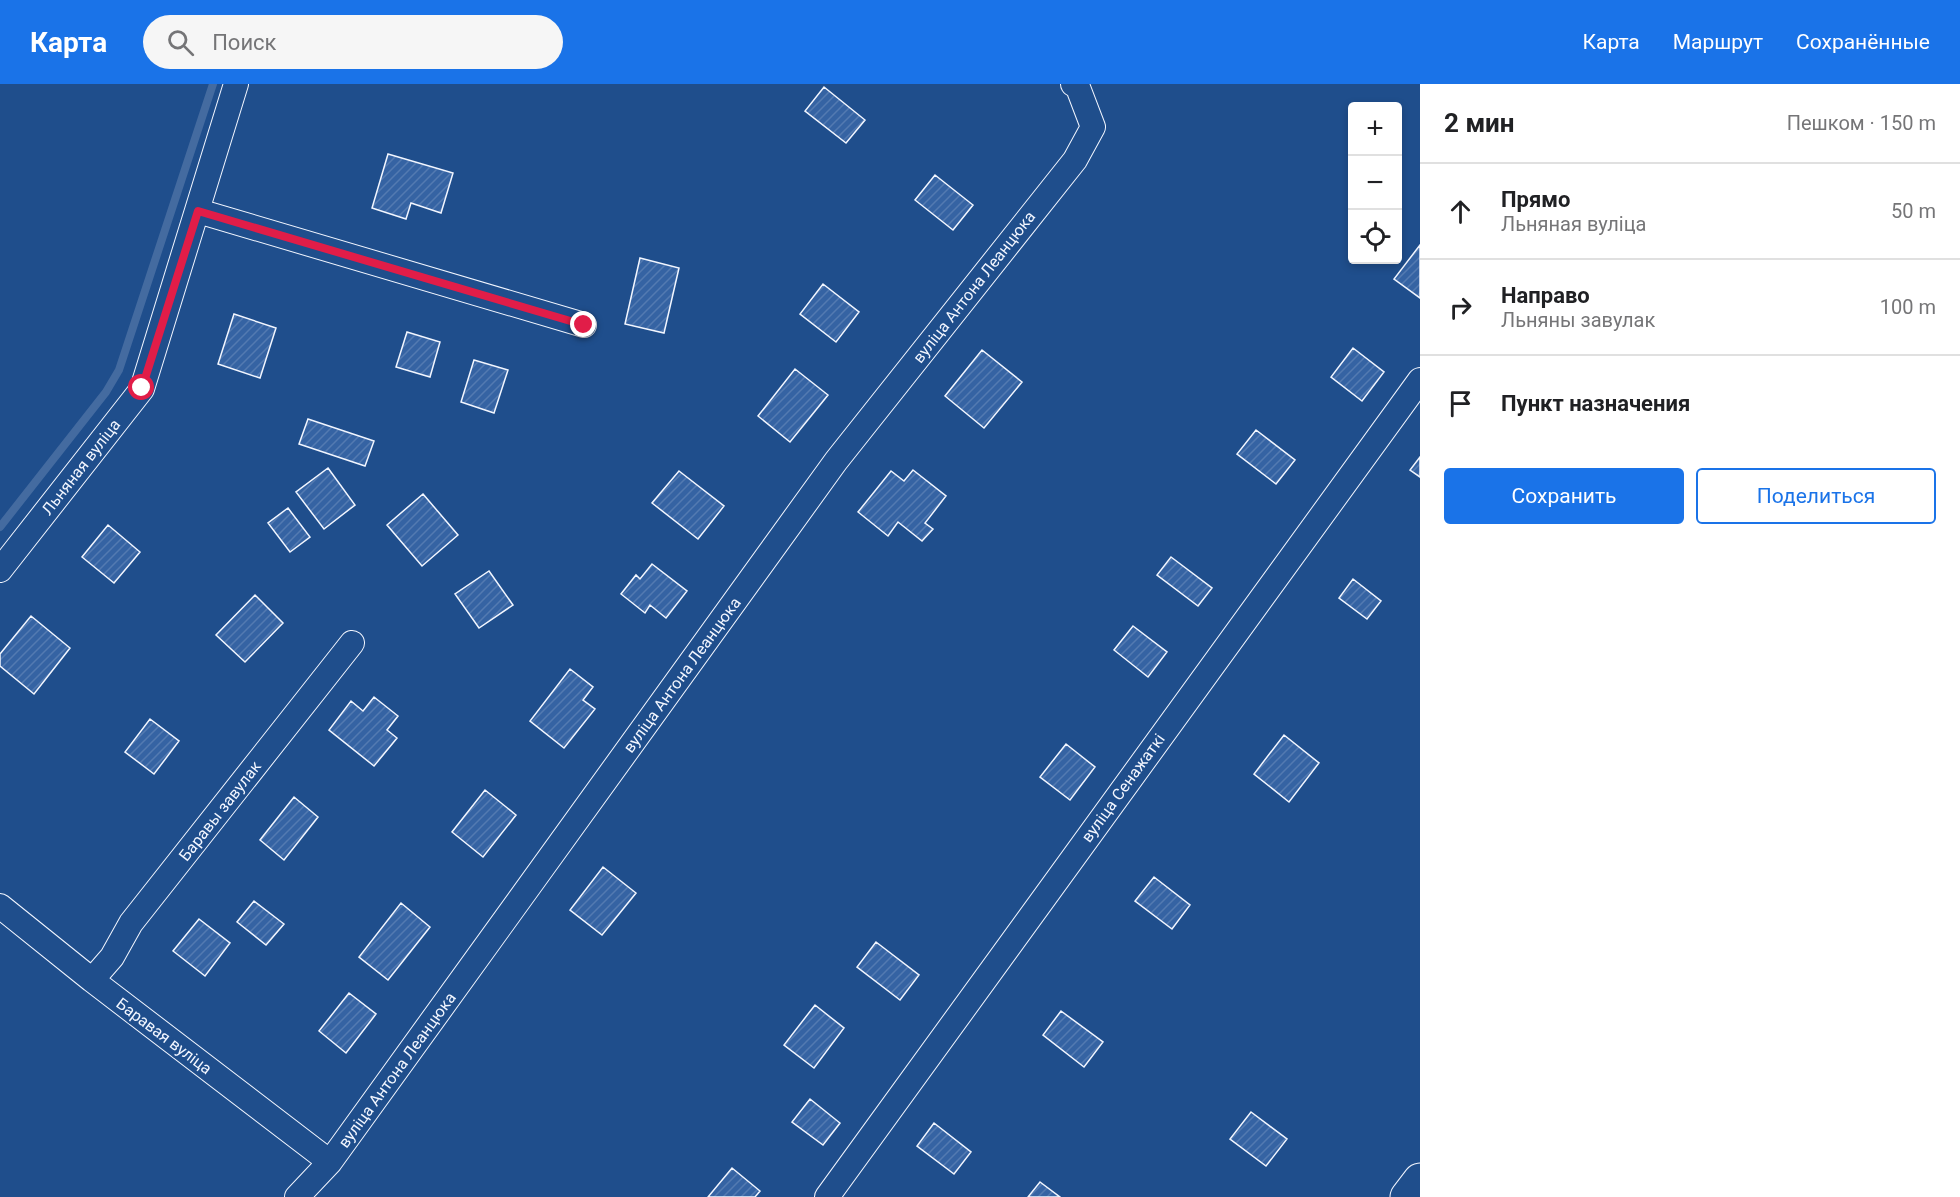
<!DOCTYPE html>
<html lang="ru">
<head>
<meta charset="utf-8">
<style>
	:root { --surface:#fff; --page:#f6f6f6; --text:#202124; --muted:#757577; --line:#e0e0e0; --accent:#1a73e8 }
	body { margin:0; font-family:Roboto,sans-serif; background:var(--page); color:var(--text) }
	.controls { position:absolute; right:18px; top:18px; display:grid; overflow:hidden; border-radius:6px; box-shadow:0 3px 9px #0003 }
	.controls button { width:54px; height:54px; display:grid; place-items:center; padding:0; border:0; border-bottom:2px solid var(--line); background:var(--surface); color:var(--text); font:30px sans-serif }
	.stop { position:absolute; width:18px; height:18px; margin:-14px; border:4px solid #e11d48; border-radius:50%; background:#fff }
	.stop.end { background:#e11d48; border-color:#fff; box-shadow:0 2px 6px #0008 }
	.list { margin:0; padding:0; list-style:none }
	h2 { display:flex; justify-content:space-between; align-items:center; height:78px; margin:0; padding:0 24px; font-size:26px }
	h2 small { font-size:20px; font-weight:400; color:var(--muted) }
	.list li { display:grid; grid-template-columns:39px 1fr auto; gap:18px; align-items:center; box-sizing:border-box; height:96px; padding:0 24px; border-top:2px solid var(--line) }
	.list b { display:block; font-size:22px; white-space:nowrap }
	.list p { margin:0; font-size:20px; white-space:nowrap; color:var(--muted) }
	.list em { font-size:20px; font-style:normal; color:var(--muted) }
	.actions { display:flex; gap:12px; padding:18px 24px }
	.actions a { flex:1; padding:14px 0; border:2px solid var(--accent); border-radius:6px; text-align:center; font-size:21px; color:var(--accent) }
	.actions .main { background:var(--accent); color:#fff }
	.icon { flex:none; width:33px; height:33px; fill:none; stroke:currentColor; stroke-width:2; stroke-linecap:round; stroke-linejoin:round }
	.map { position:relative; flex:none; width:1420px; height:1113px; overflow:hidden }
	header { display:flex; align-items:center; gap:36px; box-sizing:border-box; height:84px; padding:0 30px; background:var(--accent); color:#fff }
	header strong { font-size:28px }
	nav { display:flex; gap:33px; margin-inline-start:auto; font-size:21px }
	.search { width:420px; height:54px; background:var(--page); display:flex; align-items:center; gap:15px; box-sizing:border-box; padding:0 21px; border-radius:33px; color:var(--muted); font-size:22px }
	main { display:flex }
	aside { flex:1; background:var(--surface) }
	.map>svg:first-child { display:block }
</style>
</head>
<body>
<header>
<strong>Карта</strong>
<div class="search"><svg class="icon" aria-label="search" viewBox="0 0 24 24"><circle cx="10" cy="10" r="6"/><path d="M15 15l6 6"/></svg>Поиск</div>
<nav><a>Карта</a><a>Маршрут</a><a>Сохранённые</a></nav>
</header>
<main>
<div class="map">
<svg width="1420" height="1113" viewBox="0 0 1420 1113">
	<defs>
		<pattern id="building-hatch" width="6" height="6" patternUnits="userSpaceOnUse" patternTransform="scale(1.5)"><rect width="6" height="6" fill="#3563a3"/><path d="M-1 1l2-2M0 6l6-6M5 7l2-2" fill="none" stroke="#537ab1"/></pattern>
	</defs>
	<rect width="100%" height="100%" fill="#1f4e8c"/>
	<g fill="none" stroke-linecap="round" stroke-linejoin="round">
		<path stroke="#446ba0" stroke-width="8" d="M0 443 106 308 119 286 213 0"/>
	</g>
	<path fill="url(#building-hatch)" stroke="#f2f6ff" stroke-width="1.5" d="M824 3 865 36 846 59 805 27Z
		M388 70 453 89 441 129 411 119 406 135 372 124Z
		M935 91 973 121 953 146 915 116Z
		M1420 161V214L1394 195Z
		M640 174 679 184 664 249 625 240Z
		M823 200 859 228 836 258 800 230Z
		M234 230 276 244 260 294 218 280Z
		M407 248 440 258 430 293 396 283Z
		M1353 264 1384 288 1362 317 1331 293Z
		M982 266 1022 298 984 344 945 312Z
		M474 276 508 286 494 329 461 318Z
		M795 285 828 311 790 358 758 332Z
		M308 335 374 357 365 382 299 360Z
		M1256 346 1295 376 1276 400 1237 370Z
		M1420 373V393L1410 386Z
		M328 384 355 421 324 445 296 408Z
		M913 386 946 412 925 439 933 445 922 457 898 438 888 452 858 428 891 387 904 397Z
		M679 387 724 422 698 455 652 419Z
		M423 410 458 451 422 482 387 441Z
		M288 424 310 453 290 468 268 439Z
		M108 441 140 468 114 499 82 473Z
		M1171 473 1212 504 1198 522 1157 491Z
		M652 480 687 507 666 534 650 521 645 529 621 510 636 491 640 495Z
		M489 487 513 521 479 544 455 510Z
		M1353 495 1381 517 1367 535 1339 514Z
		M255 511 283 539 245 578 216 551Z
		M31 532 70 564 34 610 0 582V570Z
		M1133 542 1167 568 1148 593 1114 566Z
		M570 585 593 603 583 616 595 625 564 664 530 637Z
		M374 613 398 632 387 646 397 654 374 682 329 646 351 617 363 627Z
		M150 635 179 657 154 690 125 668Z
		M1284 651 1319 679 1289 718 1254 690Z
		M1066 660 1095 683 1070 716 1040 693Z
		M485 706 516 731 483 773 452 748Z
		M294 713 318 733 284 776 260 756Z
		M603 783 636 809 602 851 570 826Z
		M1154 793 1190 821 1172 845 1135 817Z
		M254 817 284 840 266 861 237 838Z
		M401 819 430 843 388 896 359 873Z
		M199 835 230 859 205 892 173 867Z
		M876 858 919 891 900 916 857 883Z
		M349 909 376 930 346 969 319 947Z
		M815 921 844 944 814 984 784 961Z
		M1061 927 1103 958 1084 983 1043 951Z
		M810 1015 840 1039 823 1061 792 1038Z
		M1251 1028 1287 1055 1266 1082 1230 1055Z
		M934 1039 971 1068 954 1090 917 1062Z
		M732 1084 760 1107 755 1113H708Z
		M1040 1098 1060 1113H1028Z"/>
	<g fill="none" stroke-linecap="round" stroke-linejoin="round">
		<defs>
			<path id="street" d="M198 127 584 241
				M0 486 142 305 236 0
				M0 822 92 896 330 1078
				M92 896 112 873 131 839 352 559
				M297 1113 330 1078 836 377 1075 76 1093 43 1077 1 1073 0
				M827 1113 1420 296"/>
			<path id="primary" d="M1407 1113 1420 1096"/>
		</defs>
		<use href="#street" stroke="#f2f6ff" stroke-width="26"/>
		<use href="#primary" stroke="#f2f6ff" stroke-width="35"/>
		<use href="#street" stroke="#1f4e8c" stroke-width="24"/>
		<use href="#primary" stroke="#1f4e8c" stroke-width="33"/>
	</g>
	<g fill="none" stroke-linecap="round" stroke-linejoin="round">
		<path stroke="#e11d48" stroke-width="8" d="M142 304 198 127 584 241"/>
	</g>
	<g text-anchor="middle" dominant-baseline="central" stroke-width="4.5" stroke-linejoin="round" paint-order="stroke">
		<g font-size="16" fill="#f2f6ff" stroke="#1f4e8c">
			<text transform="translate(974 203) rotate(-52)">вуліца Антона Леанцюка</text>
			<text transform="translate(81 383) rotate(-52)">Льняная вуліца</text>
			<text transform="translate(682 591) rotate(-54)">вуліца Антона Леанцюка</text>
			<text transform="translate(1123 704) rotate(-54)">вуліца Сенажаткі</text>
			<text transform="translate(220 727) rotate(-52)">Баравы завулак</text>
			<text transform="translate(164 952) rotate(37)">Баравая вуліца</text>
			<text transform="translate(397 986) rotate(-54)">вуліца Антона Леанцюка</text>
		</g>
	</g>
</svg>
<div class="controls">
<button>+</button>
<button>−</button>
<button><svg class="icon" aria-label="locate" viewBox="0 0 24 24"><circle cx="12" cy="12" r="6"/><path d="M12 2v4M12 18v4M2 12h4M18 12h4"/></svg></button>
</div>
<div class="stop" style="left:142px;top:304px"></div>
<div class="stop end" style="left:584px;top:241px"></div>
</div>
<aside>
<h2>2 мин<small>Пешком · 150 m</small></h2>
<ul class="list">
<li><svg class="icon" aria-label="ahead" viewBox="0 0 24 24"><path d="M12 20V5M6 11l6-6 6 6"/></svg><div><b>Прямо</b><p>Льняная вуліца</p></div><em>50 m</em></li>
<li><svg class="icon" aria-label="right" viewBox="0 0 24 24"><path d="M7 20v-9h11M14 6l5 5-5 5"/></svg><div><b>Направо</b><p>Льняны завулак</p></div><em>100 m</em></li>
<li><svg class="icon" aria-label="arrive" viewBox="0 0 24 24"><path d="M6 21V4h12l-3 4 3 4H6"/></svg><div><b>Пункт назначения</b></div></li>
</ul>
<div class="actions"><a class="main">Сохранить</a><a>Поделиться</a></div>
</aside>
</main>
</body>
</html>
